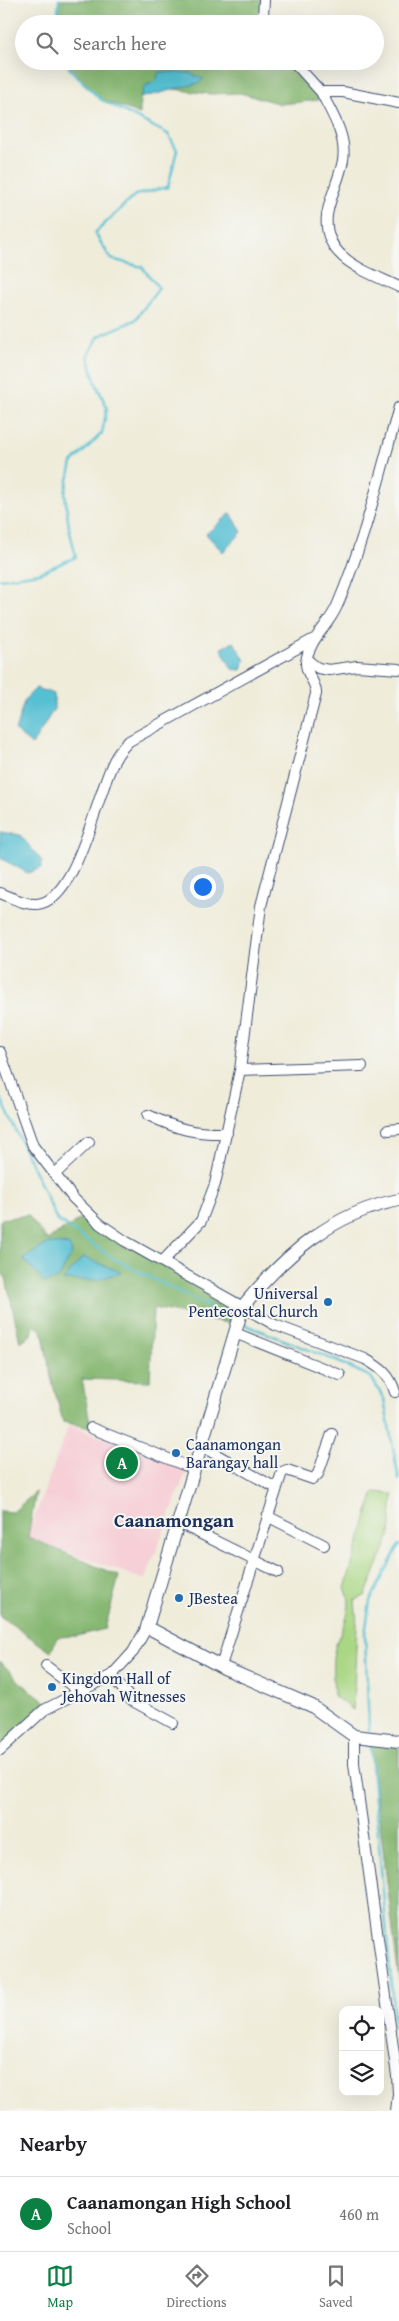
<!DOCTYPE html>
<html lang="en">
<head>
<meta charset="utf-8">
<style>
	:root { --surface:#fff; --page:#f6f6f6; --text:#202124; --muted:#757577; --line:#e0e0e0; --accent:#0b8043 }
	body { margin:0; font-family:"Gentium Book Plus",serif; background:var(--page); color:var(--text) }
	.controls { position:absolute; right:15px; bottom:15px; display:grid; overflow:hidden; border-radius:10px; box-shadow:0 5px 20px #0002 }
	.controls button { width:45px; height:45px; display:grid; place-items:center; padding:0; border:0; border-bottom:1px solid var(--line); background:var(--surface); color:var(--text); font:25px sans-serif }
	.you { position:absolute; left:202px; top:886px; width:18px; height:18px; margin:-12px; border:4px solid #fff; border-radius:50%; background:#1a73e8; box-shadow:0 0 0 8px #1a73e833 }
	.badge { display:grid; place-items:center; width:32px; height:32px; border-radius:50%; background:var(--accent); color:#fff; font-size:16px; font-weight:700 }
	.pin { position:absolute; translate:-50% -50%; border:2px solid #fff; box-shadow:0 1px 5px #0006 }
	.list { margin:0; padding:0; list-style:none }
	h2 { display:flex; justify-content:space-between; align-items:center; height:65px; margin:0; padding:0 20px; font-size:21px }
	h2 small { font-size:16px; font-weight:400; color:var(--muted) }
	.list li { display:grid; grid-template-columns:32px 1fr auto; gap:15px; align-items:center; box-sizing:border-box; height:75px; padding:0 20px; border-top:1px solid var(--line) }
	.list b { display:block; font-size:19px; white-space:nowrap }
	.list p { margin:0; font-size:16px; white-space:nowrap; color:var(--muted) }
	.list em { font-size:16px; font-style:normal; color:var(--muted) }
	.icon { flex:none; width:28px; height:28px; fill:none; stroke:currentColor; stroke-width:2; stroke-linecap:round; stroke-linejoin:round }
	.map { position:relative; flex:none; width:399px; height:2111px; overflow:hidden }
	.search { position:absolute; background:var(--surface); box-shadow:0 5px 20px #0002; left:15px; right:15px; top:15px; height:55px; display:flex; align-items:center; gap:12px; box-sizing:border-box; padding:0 18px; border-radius:28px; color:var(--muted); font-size:19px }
	.sheet { height:140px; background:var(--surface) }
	nav { display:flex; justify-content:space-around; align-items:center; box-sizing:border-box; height:70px; border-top:1px solid var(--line); background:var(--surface); font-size:14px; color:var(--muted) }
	nav a { display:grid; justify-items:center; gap:2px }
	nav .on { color:var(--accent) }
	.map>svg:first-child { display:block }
</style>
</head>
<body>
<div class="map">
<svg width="399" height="2111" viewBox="0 0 399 2111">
	<rect width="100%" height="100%" fill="#f6f6f2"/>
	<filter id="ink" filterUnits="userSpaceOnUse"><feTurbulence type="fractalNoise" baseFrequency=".02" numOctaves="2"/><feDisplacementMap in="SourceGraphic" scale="10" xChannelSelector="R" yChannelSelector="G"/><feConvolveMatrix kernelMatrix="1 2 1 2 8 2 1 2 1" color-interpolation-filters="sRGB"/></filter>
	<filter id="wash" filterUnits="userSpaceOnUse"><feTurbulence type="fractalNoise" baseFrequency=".0096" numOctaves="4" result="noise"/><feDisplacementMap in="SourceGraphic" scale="20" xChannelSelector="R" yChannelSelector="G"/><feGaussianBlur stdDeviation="1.12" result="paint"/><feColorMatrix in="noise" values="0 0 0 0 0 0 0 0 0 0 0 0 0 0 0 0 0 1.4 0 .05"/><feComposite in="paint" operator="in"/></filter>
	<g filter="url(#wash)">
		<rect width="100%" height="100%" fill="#efecda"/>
		<path fill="#f6cfd7" d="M69 1425 187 1469 145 1580 27 1537Z"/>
		<path fill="#aad784" stroke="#628371" d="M374 1492 393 1494 390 1536 365 1596 355 1600 357 1625 353 1710 334 1696C334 1682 331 1666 334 1652 338 1631 357 1610 345 1588Z"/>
		<path fill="#87b872" stroke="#517468" d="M59 0H264L266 24H57Z
			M67 61H293L321 92 319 100 281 104 240 93 209 94 174 89 199 83 203 79 156 81 145 86 140 98V114L100 99 69 68Z
			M28 1215 47 1240 84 1217 243 1306 238 1325 153 1308 150 1381 82 1379 91 1428 63 1422 51 1377 42 1330 33 1325 31 1335 20 1342 6 1278 0 1271V1221L2 1219Z
			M36 1492 28 1537 119 1576 105 1629 77 1636 57 1637 51 1652 0 1616V1511L13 1512Z
			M0 1661 21 1683 52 1706 0 1751Z
			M370 1743 399 1747V1980Z"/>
		<path fill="#57c0d3" stroke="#397898" d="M159 72 190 73 204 79 199 83 140 98 145 86 156 81Z
			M231 513 242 532 223 552 206 534Z
			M234 642 245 660 241 670 232 669 221 648Z
			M36 688 54 694V709L32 745 15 731 25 699Z
			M0 832 20 835 42 861 41 868 28 873 0 858Z
			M49 1243 69 1245 72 1253 59 1278 45 1283 23 1259Z
			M83 1257 121 1272 97 1280H63Z"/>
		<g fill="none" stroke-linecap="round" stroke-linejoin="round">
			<path stroke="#57c0d3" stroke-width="2.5" d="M57 24 59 0
				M0 579 39 573 76 557 69 528 65 493 72 463 102 433 107 408 95 381 88 355 99 336 135 320 159 288 142 267 111 259 95 233 135 195 168 187 177 150 168 134 100 99 69 68 67 61
				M0 1096 57 1220 114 1259 233 1319
				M246 1325 332 1359 371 1377 384 1399 399 1480
				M369 1730 365 1634 370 1601 399 1545
				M370 1743 395 2028 399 2044"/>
		</g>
	</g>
	<g filter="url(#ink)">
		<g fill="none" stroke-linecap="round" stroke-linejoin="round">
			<defs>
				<path id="minor" d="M264 0 263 16 266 24
					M293 61 321 92H343L399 103
					M321 92C331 112 347 136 343 160 340 178 330 196 327 215 322 259 366 271 399 287
					M307 660 318 668 329 670 357 666 399 669
					M0 893C11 897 25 905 37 904 78 901 97 791 115 759 118 753 123 747 129 741L314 639
					M0 1052 33 1146 73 1198 100 1224 125 1241 275 1325 365 1359C381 1368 390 1375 395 1392
					M240 1070 362 1066
					M148 1115C177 1129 194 1134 227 1133
					M388 1130 399 1129
					M55 1174 89 1142
					M163 1261 201 1221 215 1184 240 1070 261 906 316 694C317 682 305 675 306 662 309 639 328 627 337 606 364 543 380 474 399 407
					M235 1333 340 1375
					M91 1428 194 1469
					M201 1446 276 1488
					M267 1516 324 1545
					M177 1522 278 1572
					M46 1666 80 1692
					M221 1666 282 1472 287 1470 313 1479 318 1474 332 1434
					M112 1675 131 1700 173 1723
					M354 1736V1764L397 2076 398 2094 396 2111
					M0 1750 44 1710 112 1675 133 1652 147 1627"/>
				<path id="tertiary" d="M399 1200C332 1213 285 1255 243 1306L147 1627 224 1668 312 1706 354 1736 399 1741"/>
			</defs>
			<use href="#minor" stroke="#3b4b71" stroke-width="12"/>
			<use href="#tertiary" stroke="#3b4b71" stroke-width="14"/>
			<use href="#minor" stroke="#fff" stroke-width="10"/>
			<use href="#tertiary" stroke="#fff" stroke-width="12"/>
		</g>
	</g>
	<g fill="#1f6fb2" stroke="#f6f6f2" stroke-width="2">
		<circle cx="328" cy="1302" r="5"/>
		<circle cx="176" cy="1453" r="5"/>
		<circle cx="179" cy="1598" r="5"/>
		<circle cx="52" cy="1687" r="5"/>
	</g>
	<g text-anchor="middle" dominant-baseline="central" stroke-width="4" stroke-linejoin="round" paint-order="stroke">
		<g font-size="16" fill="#1b2f5e" stroke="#f6f6f2" text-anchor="start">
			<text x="318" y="1293" text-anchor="end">Universal<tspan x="318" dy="18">Pentecostal Church</tspan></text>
			<text x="186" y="1444">Caanamongan<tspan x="186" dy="18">Barangay hall</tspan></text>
			<text x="189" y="1598">JBestea</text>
			<text x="62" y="1678">Kingdom Hall of<tspan x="62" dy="18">Jehovah Witnesses</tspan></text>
		</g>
		<g font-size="19" font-weight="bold" fill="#1b2f5e" stroke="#f6f6f2">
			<text x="174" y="1520">Caanamongan</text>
		</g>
	</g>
</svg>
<div class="controls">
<button><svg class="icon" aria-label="locate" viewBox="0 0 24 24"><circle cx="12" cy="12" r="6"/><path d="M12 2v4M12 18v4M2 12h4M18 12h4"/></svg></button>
<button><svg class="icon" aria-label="layers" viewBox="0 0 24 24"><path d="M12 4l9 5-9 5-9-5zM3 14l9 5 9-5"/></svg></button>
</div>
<div class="you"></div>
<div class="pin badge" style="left:122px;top:1463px">A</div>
<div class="search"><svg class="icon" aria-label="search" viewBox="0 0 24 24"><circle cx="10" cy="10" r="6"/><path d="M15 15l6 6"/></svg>Search here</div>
</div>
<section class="sheet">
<h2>Nearby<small></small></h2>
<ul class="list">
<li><span class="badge">A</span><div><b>Caanamongan High School</b><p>School</p></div><em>460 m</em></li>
</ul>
</section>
<nav>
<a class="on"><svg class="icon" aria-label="map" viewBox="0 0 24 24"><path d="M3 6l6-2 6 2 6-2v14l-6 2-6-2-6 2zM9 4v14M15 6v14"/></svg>Map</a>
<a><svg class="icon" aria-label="directions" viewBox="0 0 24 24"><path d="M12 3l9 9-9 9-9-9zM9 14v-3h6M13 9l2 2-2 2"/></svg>Directions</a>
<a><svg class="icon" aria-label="saved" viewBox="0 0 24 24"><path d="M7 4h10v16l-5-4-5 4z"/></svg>Saved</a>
</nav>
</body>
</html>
